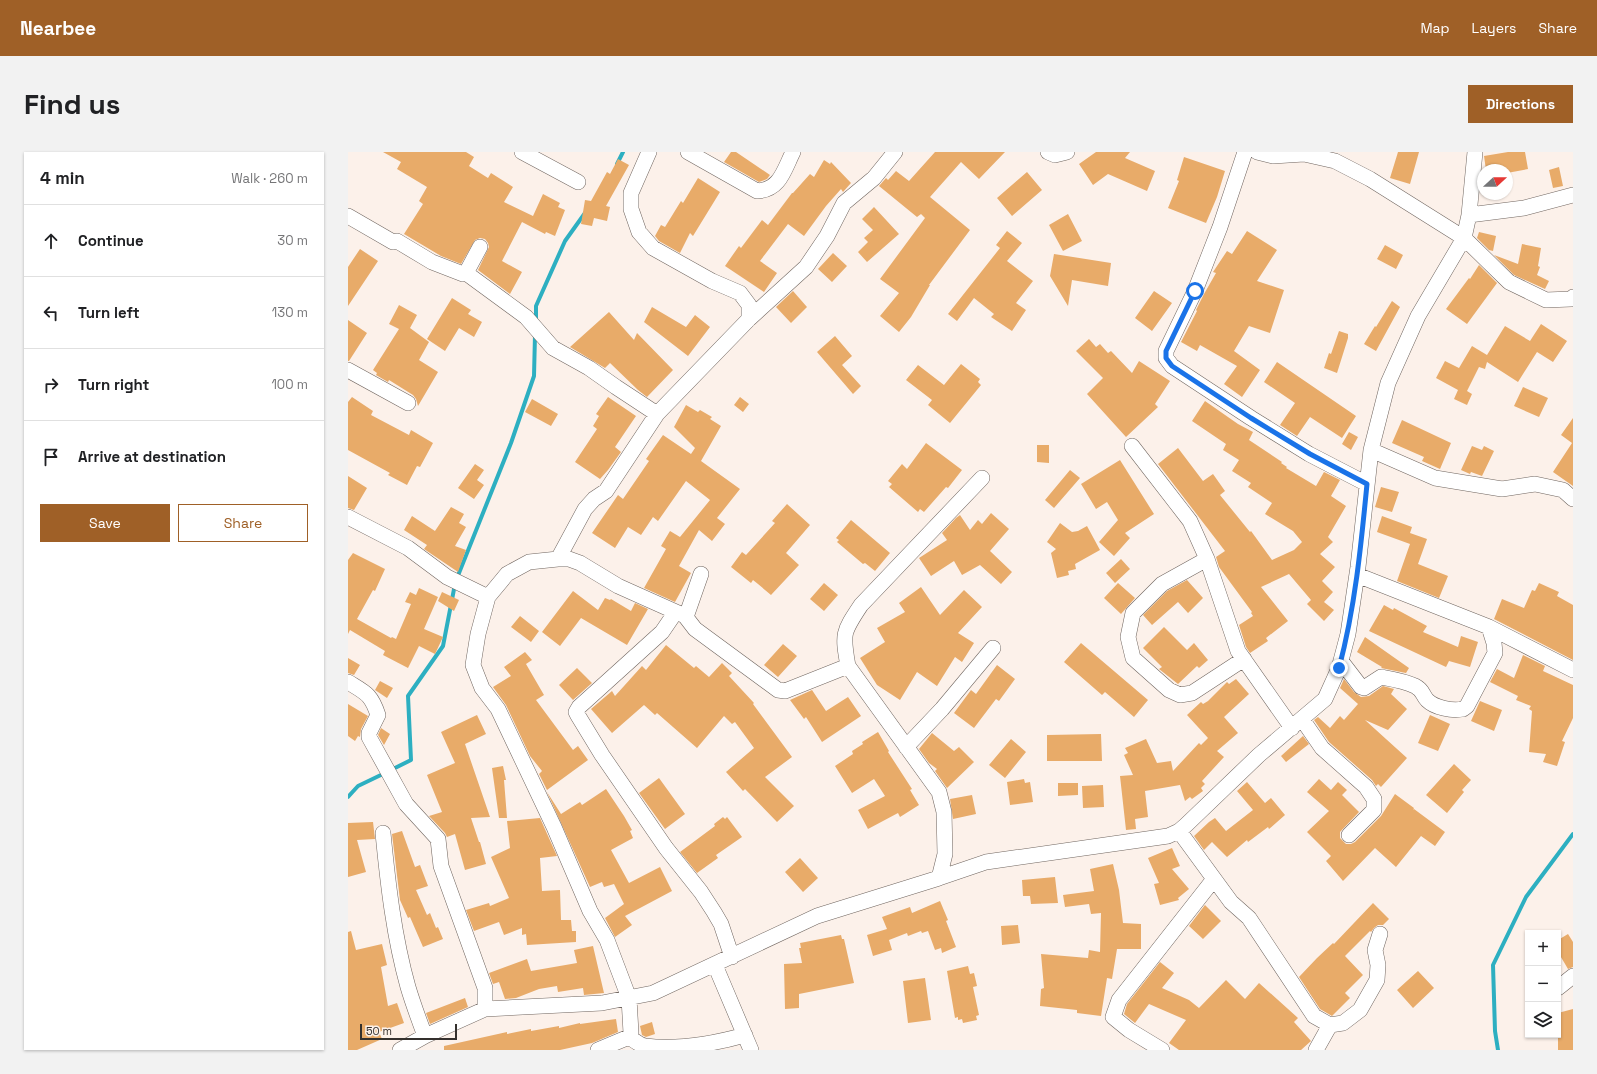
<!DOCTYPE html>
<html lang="en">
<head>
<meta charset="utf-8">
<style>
	:root { --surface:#fff; --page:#f2f2f2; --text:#202124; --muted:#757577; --line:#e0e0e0; --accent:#9f6027 }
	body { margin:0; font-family:"Space Grotesk",sans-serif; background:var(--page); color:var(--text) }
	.controls { position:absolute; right:12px; bottom:12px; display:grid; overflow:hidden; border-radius:0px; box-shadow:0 1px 3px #0004 }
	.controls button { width:36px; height:36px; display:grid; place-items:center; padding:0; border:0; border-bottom:1px solid var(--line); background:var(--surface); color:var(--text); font:20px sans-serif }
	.compass { position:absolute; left:1129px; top:12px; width:36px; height:36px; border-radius:50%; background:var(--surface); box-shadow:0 1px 3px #0004; rotate:69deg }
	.scale { position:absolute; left:12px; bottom:10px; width:97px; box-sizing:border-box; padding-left:4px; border:2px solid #34302d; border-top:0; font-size:11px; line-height:14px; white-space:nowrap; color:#34302d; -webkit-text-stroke:3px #fcf1ea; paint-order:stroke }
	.stop { position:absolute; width:12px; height:12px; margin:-9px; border:3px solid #1a73e8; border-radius:50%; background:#fff }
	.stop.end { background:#1a73e8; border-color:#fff; box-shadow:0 1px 4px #0008 }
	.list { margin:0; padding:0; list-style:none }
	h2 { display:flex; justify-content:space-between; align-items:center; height:52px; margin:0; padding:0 16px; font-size:17px }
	h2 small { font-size:13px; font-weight:400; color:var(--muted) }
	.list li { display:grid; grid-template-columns:26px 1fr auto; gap:12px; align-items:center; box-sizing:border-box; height:72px; padding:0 16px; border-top:1px solid var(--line) }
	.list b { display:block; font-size:15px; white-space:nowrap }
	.list em { font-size:13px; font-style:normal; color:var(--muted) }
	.actions { display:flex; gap:8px; padding:12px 16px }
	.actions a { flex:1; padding:9px 0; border:1px solid var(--accent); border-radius:0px; text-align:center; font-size:14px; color:var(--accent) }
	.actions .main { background:var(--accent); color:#fff }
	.icon { flex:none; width:22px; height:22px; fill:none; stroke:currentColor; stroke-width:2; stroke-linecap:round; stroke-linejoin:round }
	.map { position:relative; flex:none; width:1225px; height:898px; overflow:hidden; border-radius:0px }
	header { display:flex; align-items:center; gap:24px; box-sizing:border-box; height:56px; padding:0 20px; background:var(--accent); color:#fff }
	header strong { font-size:19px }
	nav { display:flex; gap:22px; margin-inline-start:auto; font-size:14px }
	.intro { display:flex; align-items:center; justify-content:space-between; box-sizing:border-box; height:96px; padding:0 24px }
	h1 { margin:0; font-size:28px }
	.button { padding:10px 18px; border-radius:0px; background:var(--accent); color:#fff; font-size:14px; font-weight:700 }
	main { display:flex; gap:24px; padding:0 24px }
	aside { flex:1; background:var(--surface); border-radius:0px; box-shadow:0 1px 3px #0004 }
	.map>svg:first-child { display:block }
</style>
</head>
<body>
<header>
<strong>Nearbee</strong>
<nav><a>Map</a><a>Layers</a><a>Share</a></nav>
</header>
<div class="intro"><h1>Find us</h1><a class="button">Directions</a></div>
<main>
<aside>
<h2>4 min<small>Walk · 260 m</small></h2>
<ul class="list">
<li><svg class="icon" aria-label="ahead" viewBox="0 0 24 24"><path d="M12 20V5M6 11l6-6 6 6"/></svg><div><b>Continue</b></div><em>30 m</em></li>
<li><svg class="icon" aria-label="left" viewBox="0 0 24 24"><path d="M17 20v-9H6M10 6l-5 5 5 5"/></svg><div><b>Turn left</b></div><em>130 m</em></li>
<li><svg class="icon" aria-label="right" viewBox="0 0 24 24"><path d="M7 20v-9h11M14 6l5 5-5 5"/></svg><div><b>Turn right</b></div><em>100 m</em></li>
<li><svg class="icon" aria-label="arrive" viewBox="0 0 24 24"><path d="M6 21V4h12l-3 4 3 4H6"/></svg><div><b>Arrive at destination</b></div></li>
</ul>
<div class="actions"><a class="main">Save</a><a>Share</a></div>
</aside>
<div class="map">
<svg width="1225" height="898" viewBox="0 0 1225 898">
	<rect width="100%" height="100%" fill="#fcf1ea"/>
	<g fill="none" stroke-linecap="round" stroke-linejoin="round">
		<path stroke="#2dafc1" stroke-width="4" d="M269 12 275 0
			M188 170V154L217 89 237 61
			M109 426 163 291 186 224 187 183
			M43 618 63 608 60 544 95 494 107 432
			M0 645 10 634 37 621
			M1150 898 1147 879 1145 813 1178 745 1225 682"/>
	</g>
	<path fill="#e8ab69" d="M35 0H118L126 5 121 14 140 26 143 21 165 35 156 50 185 64 195 42 212 51 210 55 217 58 207 84 198 80 197 82 174 70 154 109 174 120 162 142 130 118 141 95 140 91 137 87 132 86 127 88 113 112 93 104 56 82 75 52 71 49 79 35 49 17 53 10Z
		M383 0H388L422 23 419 27 411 30 376 10Z
		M587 0H657L631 27 613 10 582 45 622 78 581 133H582L563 165 551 180 532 164 551 141 532 127 577 66 573 62 569 65 531 34 538 26 540 28 548 19 561 29Z
		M748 0H782L777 6 807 19 799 39 760 22 745 33 731 12Z
		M1050 0H1071L1062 32 1042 26Z
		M1160 0H1177L1180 17 1159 21V18H1138L1136 4Z
		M836 5 877 19 869 45 858 71 820 56 831 29 829 28Z
		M270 7 281 13 258 54 262 55 259 69 246 66 244 74 233 72 237 48 243 49 259 20 262 22Z
		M476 8 482 12 483 10 503 31 495 40 493 37 478 54 456 84 440 72 412 109 429 121 416 140 377 114 391 94 393 96 414 68 420 73 444 41H445L462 22 466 25Z
		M1211 15 1215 34 1205 36 1201 18Z
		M679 20 694 38 664 64 649 46Z
		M350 26 372 40 345 84 342 81 332 101 311 89 307 84 313 73 317 75 333 49 335 51Z
		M526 55 551 82 519 110 510 100 520 90 516 86 525 78 514 67Z
		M720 62 734 89 715 99 701 73Z
		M659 79 674 91 659 109 685 129 668 151 678 158 664 179 643 165 646 162 626 146 609 169 600 162 652 96 648 93Z
		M899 79 929 98 909 129 936 138 922 181 901 174 886 199 912 218 894 245 876 232 889 214 852 193 849 199 833 190 849 159 848 158 856 142 868 121 865 120 879 99 884 102Z
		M1131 80 1148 84 1145 99 1141 98 1129 86Z
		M1174 92 1193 96 1190 114 1192 115 1189 123 1201 129 1197 137 1166 123 1146 103 1170 112Z
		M1037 93 1055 103 1048 117 1029 107Z
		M12 97 30 109 0 154V115Z
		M485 101 499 114 484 130 470 117Z
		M706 102 763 111 760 134 724 128 720 154 702 124Z
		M1131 113 1149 131 1119 172 1098 157 1121 126 1122 127Z
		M445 139 459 155 443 171 428 155Z
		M806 139 824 151 804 179 787 166Z
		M104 146 123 158 120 162 134 170 126 185 111 176 97 199 79 187Z
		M1044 149 1052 155 1028 199 1016 192 1027 174 1028 175Z
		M51 153 69 163 62 176 81 190 71 208 90 220 70 254 68 247 65 243 41 228 40 230 28 223 29 221 25 218 51 177 41 172Z
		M304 155 338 175 347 163 362 175 340 204 296 170Z
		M261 160 286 188 289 181 325 218 299 245 290 238 262 211 257 216 222 195Z
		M0 168 19 181 1 209H0Z
		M1193 172 1219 189 1205 210 1189 200 1170 230 1139 210 1137 217 1131 215 1119 239 1124 242 1119 253 1106 247 1110 238 1088 226 1097 209 1111 216 1124 194 1139 203 1157 174 1182 189Z
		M991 179 1000 182V186L989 221 976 216 981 201 983 202Z
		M487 184 504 204 494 213 513 234 505 242 469 200Z
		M741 187 748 195 752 192 760 201 763 199 784 221 791 209 822 229 807 252 810 255 778 285 739 242 755 226 728 199Z
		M929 210 1008 264 994 286 962 265 949 284 932 273 947 251 916 230Z
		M613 212 632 227 630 230 633 233 602 271 580 253 584 248 558 228 570 213 596 233Z
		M1175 235 1200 246 1191 265 1166 254Z
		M4 245 25 259 23 263 61 283 63 278 85 291 72 315 69 314 59 333 40 323 42 321 0 298V250Z
		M260 245 288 264 267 295 273 300 260 318 252 327 227 310 249 277 245 274 251 264 248 262Z
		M392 245 401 252 395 260 386 253Z
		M184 247 210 262 203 274 177 260Z
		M857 249 890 272 905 280 901 288 934 310 933 311 939 315 938 316 968 334 976 320 992 328 983 344 998 354 980 385 985 390 972 402 987 415 974 429 985 440 976 450 986 458 976 469 959 452 963 448 941 422 913 435 940 469 918 486 920 489 902 501 898 495 891 473 905 464 903 461 904 460 871 415 868 405 877 399 810 312 830 296 855 329 865 322 877 339 872 343 902 380 903 379 924 408 946 398 954 390 945 379 917 362 924 351 900 335 903 331 884 319 891 308 875 298 878 292 844 269Z
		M338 253 350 260 352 258 364 265 362 267 373 274 353 309 392 337 369 366 377 372 364 389 351 378 331 414 343 421 327 450 296 436 318 397 313 394 322 379 332 385 362 348 338 329 310 369 305 365 293 383 280 375 267 396 244 381 270 343 275 347 301 309 298 307 315 283 343 302 347 296 326 275Z
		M1225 266V334L1205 320 1224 291 1213 283Z
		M1054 268 1103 291 1092 317 1074 309 1076 305 1044 291Z
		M1001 280 1010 285 1003 298 994 292Z
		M578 291 614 318 600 336 598 335 576 360 572 357 570 360 541 335 544 332 540 329 554 312 559 317Z
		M689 293H701V311L689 310Z
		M1124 294 1134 298 1136 294 1146 299 1134 324 1123 320 1122 322 1113 318Z
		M772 308 806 362 777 381 782 386 766 404 751 390 770 368 759 350 748 357 733 332Z
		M127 312 136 318 129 328 136 333 126 347 110 336Z
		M722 318 732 326 706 356 697 348Z
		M0 324 19 336 6 358 0 356Z
		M1033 335 1051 340 1044 360 1027 355Z
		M439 352 462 373 438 401 451 413 423 443 410 432 405 428 403 431 383 415 394 400 398 403 427 371 424 369Z
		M103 355 116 362 111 371 118 375 107 394 118 398 110 420 76 397 79 393 56 378 64 364 87 379Z
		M643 361 661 377 642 399 664 420 653 432 632 413 614 423 606 409 583 424 571 406 599 388 594 381 608 366 612 363 622 378 630 368 634 372Z
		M1034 364 1064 375 1062 381 1079 387 1070 412 1100 424 1091 446 1049 429 1062 392 1029 380Z
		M503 368 542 401 527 419 517 411 515 412 489 390 491 388 488 386Z
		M712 371 724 380 730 379 739 374 752 398 727 412 728 417 720 419 721 423 709 426 703 401 708 397 699 390Z
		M5 401 37 417 27 439 25 438 9 467 43 486 44 485 48 487 63 452 57 450 62 440 68 443 71 436 90 445 76 477 95 485 87 502 71 494 60 516 35 503 37 499 2 478 0 482V408Z
		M773 407 782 417 767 431 758 421Z
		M839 428 855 446 840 461 830 450 804 473 795 463 819 439Z
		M476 431 490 443 476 459 462 447Z
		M770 431 787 446 773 462 756 446Z
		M1191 431 1211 440 1209 444 1225 453V508L1146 467 1154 447 1176 456 1184 438 1187 439Z
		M573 435 592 463 616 438 634 455 610 481 626 491 614 510 607 505 589 534 569 520 552 548 529 533 512 506 537 490 529 476 557 460 551 451Z
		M225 439 250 458 257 446 262 448 263 447 283 459 287 451 300 457 279 493 233 466 212 494 194 480Z
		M94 440 111 448 106 459 90 449Z
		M1036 453 1045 458 1046 456 1079 474 1075 480 1110 495 1113 484 1130 490 1122 515 1101 509 1098 515 1021 479Z
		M172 464 191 479 183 490 163 475Z
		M816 475 839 498 846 491 860 508 851 516 849 514 830 532 811 517 814 515 795 496Z
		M1017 485 1061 516 1058 521 1033 516 1034 515 1009 500Z
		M733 491 800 548 786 565 757 540 754 543 716 510Z
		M435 492 449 504 430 525 416 513Z
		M318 493 346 516 348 514 361 525 374 511 384 521 381 524 406 551 405 552 444 605 417 625 446 654 429 670 397 637 395 639 378 620 406 596 387 570 384 572 376 564 349 596 309 561 307 563 296 553 264 581 243 557 264 539 267 544 294 514 298 518Z
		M177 500 184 508 178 512 196 543 188 548 225 598 230 594 240 608 199 638 191 622 194 619 182 604 158 553 145 535 163 524 156 515Z
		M1175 503 1197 514 1195 519 1225 533V566L1214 589 1217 590 1209 614 1195 610 1198 602 1181 600 1184 559 1181 557 1183 554 1168 548 1170 544 1142 530 1149 517 1166 526Z
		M0 506 12 513 6 523 0 521Z
		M649 513 667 527 651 549 648 547 626 576 606 561 623 538 628 542Z
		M229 516 244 531 225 548 211 533Z
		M888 527 901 542 876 565 890 581 869 599 876 605 854 629 857 632 853 636 855 639 844 647 842 645 837 649 832 633 797 639 800 665 787 667 788 677 778 678 772 624 785 623 776 603 780 601 777 596 798 587 809 611 823 609 825 619 851 591 853 593 860 586 839 563 853 550 855 552 860 549 879 530 881 532Z
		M996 527 1006 540 1013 545 1021 544 1035 534 1046 537 1043 542 1059 557 1040 578 1017 568 1059 606 1033 635 1030 632 1028 634 1024 628 981 590 966 568 970 565 982 576 992 564 996 568 1010 552 992 536Z
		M32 529 45 536 39 546 27 538Z
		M464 538 478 559 500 545 513 564 474 590 458 565 456 567 442 548Z
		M1132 549 1154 558 1146 579 1123 569Z
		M0 552 20 564 13 577 12 585 10 584 7 589 0 584Z
		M129 563 138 582 117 592 142 665 123 666 131 690H132L138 712 117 718 107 682 99 685 97 681 81 664 94 660 79 623 107 611 93 580Z
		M1082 563 1102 572 1090 599 1070 591Z
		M33 576 42 582 36 593 30 583Z
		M530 580 541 599 540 600 564 637 562 638 571 653 552 665 550 661 520 677 510 658 537 644 526 627 504 641 487 614 505 602 504 599 515 592 514 590Z
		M584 581 606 599 611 595 626 610 599 636 587 619 589 617 581 611 571 597Z
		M753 582 754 609H699V583Z
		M955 584 961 592 938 610 933 604Z
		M663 587 678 600 657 626 641 613Z
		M1106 612 1123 628 1114 638 1116 640 1099 661 1078 643Z
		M155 614 158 628H156L159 666H151L144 616Z
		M311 626 337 662 317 677 291 641Z
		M676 627 677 631 682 630 685 650 662 653 659 630Z
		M971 627 983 638 990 630 999 638 994 643 1011 660 992 680V686L998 692H1003L1007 690 1033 664 1047 642 1066 656 1065 658 1066 657 1097 680 1087 694 1073 684 1048 715 1027 696 995 729 978 709 983 704 959 680 981 659 959 640Z
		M899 630 917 651 923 646 937 663 921 677 920 675 900 690 899 688 879 705 864 690 856 698 846 684 861 670 867 666 878 679 905 658 889 639Z
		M710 631H730V643L710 644Z
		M755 633 756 655 735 656 734 634Z
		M258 637 276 664 284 678 282 679 285 686 263 698 281 731 312 715 324 739 277 764 284 773 267 785 257 766 276 752 266 732 256 735 254 730 242 735 199 640 213 662 232 650 234 653Z
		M624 643 628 662 605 667 602 647Z
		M375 665 377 667 379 665 394 685 368 703 370 706 349 721 332 700 367 674 366 672Z
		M192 666 209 704 192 706 194 739 212 738 213 768H223L224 779H228V790L179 793 178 782 174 783V776L156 783 151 770 126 779 118 758 141 751 142 754 161 746 143 705 162 696 159 669Z
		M25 670 27 687 9 688 18 720 0 725V671Z
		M54 679 67 715 72 713 80 734 68 738 79 763 82 761 88 776 90 775 95 787 75 795 62 765 60 766 52 748 44 682Z
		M824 696 832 714 824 717 841 737 830 746 831 748 812 753 806 732 811 731 800 706Z
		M452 706 470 726 455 740 437 720Z
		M765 712 771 738 775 771 793 772V797H769L764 827 759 826 753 864 729 861V858L692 854 693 837 696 836 693 802 740 806 741 798 752 800 753 761 743 762 741 752 717 755 715 743 746 739 742 717Z
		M707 725 710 751 683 752 682 744H675L674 728Z
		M592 749 600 768 598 769 608 795 594 801 593 796 587 798 580 779 574 781 573 779 560 784 559 781 541 788 544 798 525 804 519 783 539 777 534 765 562 755 564 761Z
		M1025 751 1041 767 1035 773H1030L1026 776 1023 780 1022 779 997 804 1015 823 997 841 1002 846 984 864 972 857 951 825 969 806 985 791 986 792Z
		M857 753 873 769 855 787 841 774Z
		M670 773 672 791 654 793 653 774Z
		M3 779 8 798 34 792 39 813 33 815 40 854 49 851 56 871 31 880 34 887 9 898H0V780Z
		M1220 782 1225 790V815L1220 817 1210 800V788Z
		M493 783 494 787H496L506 831 451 842V856L437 857 436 812 454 811 451 796H453L452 791Z
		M245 794 256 841 236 843 235 836 210 840 209 834 191 837 168 846 157 847 151 830 145 832 141 821 179 807 183 819 229 811 226 798Z
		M812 810 826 821 814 836 841 848 851 856 878 828 897 847 911 831 950 866 946 870 963 889 953 898H831L821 891 838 868 801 852 787 871 776 862 779 852Z
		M620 814 622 822 626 821 629 834 625 835 631 863 628 864 629 868 615 871 614 867 610 868V865L607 866 599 819Z
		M1070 819 1086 836 1065 856 1049 838Z
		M577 826 583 868 560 871 555 829Z
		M117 846 120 855 82 872 78 861Z
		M1225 857V898H1210V861Z
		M268 867 270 880 244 891 212 898H96V894L159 880V882L183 877V879L211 874V876L232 871V872Z
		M304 870 307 882 298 885 294 883 292 874Z"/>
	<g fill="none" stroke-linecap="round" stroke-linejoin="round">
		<defs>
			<path id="minor" d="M174 0 230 30
				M301 0 283 41V57L291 80 305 96 364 129 392 141 401 153V167
				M340 0 409 39C432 38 436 18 445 0
				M700 0 707 3 719 0
				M897 0 872 75 847 139 818 199V206L824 214 903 266 961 302 1019 332
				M909 0 925 4 956 2 987 9 1022 27 1116 86 1161 130 1198 148 1223 147 1225 145
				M1121 63 1176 56 1225 43
				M0 64 45 90 49 89 84 110 115 122 118 121 132 95
				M118 121 178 165 205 196 241 216 268 235 309 262
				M0 218 60 251
				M784 294 842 369 859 407 890 499 944 576
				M1023 298 1087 326 1154 337 1187 332 1215 338 1225 347
				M0 365 60 396 99 425 140 445
				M210 407 237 357 246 347 258 339 309 262 401 167 458 115 479 84 496 51 526 26 547 0
				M859 407 814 432 785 461 780 485 785 506 821 538 832 543 844 541 896 507
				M1009 423 1141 475 1225 518
				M327 461 314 480 231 555 228 560 229 562 254 603 318 696 353 740 366 760 373 772 384 805
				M337 464 339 462 353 422
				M993 509 1013 535 1016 536 1033 525C1044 527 1057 529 1067 534 1075 538 1074 542 1079 548 1087 556 1104 559 1115 557L1119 554 1147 501 1146 491 1141 475
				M0 530C18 541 23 542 30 563L21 581V585L58 652 90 687 93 714 137 836V857
				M954 567 974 596 1018 635 1026 647V658L1001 683
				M558 595 594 557 645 496
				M831 679 883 750 901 766 966 864 982 873 995 871 1012 858 1029 828 1030 813 1027 798 1032 782
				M35 681C40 733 46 785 60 835 65 852 71 868 77 884
				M591 726 597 702 596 660 591 640 500 514C494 481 495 480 513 453L634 326
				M367 813 403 898
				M1210 836 1225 824
				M281 885C286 888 291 893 297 894 330 898 365 892 397 883
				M52 898 77 884 137 857 254 851 305 841 469 764 591 726 638 710 820 684 831 679 838 673 911 603 977 547 991 516 1000 482 1010 415 1023 298 1040 231 1070 164 1116 86 1121 63 1127 0
				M250 898 281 885 283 881 281 846 259 788 242 759 206 675 150 557 134 536 125 513 130 482 140 445 159 422 181 410 210 407H221L232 411 270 434 337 464 347 477 430 538 437 539 500 514
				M814 898 781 878 765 865 771 848 866 727
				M968 898 982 873"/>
		</defs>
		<use href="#minor" stroke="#706660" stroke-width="16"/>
		<use href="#minor" stroke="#fff" stroke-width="15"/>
	</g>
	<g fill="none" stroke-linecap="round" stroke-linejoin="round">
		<path stroke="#1a73e8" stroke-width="5" d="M847 139 818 199V206L824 214 903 266 962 302 1019 332C1013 394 1007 456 991 516"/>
	</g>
</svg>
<div class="controls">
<button>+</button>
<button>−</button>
<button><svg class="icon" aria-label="layers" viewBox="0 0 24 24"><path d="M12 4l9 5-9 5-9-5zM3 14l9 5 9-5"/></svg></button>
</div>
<svg class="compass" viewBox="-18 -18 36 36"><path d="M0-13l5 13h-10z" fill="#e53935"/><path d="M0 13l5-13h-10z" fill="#757577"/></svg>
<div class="scale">50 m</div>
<div class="stop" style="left:847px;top:139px"></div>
<div class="stop end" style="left:991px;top:516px"></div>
</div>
</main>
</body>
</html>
